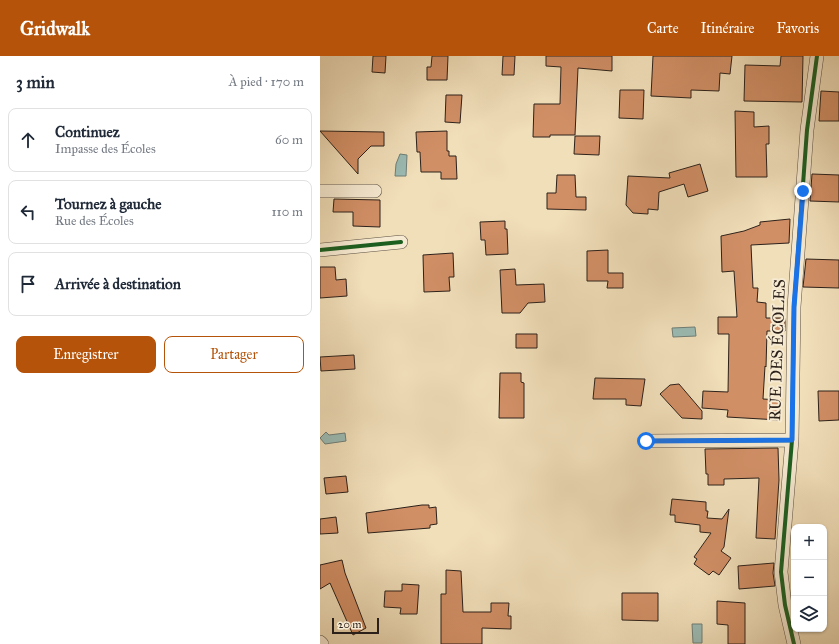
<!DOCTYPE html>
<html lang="fr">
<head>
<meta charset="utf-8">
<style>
	:root { --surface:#fff; --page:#f6f6f7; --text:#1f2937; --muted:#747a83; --line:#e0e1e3; --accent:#b45309 }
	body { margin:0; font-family:"IM FELL Great Primer",serif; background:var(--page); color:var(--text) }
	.controls { position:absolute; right:12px; bottom:12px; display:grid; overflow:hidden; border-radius:8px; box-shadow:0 1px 3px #0004 }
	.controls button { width:36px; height:36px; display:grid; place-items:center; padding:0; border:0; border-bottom:1px solid var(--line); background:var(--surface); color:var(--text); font:20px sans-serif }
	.scale { position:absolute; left:12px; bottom:10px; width:47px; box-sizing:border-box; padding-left:4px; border:2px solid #2c211a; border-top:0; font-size:11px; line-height:14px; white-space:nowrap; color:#2c211a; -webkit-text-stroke:3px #f6ead2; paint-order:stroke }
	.stop { position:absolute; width:12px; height:12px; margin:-9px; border:3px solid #1a73e8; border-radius:50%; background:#fff }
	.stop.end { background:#1a73e8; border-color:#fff; box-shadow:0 1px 4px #0008 }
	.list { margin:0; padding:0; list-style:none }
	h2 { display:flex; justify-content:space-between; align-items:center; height:52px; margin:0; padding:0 16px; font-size:17px }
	h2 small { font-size:13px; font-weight:400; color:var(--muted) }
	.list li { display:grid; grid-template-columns:26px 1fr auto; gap:12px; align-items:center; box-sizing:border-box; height:64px; margin:0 8px 8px; padding:0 8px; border:1px solid var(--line); border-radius:8px }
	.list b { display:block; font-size:15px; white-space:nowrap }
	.list p { margin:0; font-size:13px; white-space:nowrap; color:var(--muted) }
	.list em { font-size:13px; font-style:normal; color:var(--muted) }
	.actions { display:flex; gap:8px; padding:12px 16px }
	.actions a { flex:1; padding:9px 0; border:1px solid var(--accent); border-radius:8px; text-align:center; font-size:14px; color:var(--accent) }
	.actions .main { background:var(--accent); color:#fff }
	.icon { flex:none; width:22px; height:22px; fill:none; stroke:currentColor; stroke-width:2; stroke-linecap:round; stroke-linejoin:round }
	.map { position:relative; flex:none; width:519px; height:588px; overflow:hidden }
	header { display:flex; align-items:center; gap:24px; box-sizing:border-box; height:56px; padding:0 20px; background:var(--accent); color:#fff }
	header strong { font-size:19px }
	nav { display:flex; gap:22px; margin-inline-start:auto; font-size:14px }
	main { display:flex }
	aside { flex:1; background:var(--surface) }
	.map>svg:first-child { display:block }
</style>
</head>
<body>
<header>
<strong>Gridwalk</strong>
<nav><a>Carte</a><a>Itinéraire</a><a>Favoris</a></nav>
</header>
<main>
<aside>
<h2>3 min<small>À pied · 170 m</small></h2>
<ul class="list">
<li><svg class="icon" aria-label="ahead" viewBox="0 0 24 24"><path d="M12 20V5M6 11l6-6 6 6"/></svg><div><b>Continuez</b><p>Impasse des Écoles</p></div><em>60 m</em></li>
<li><svg class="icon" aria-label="left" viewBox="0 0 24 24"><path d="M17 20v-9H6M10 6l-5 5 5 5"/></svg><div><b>Tournez à gauche</b><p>Rue des Écoles</p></div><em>110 m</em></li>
<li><svg class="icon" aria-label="arrive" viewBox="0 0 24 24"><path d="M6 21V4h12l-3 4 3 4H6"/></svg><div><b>Arrivée à destination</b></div></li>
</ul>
<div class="actions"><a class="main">Enregistrer</a><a>Partager</a></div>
</aside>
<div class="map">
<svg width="519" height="588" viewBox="0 0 519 588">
	<rect width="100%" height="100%" fill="#f1dfba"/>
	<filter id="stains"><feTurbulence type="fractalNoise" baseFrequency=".005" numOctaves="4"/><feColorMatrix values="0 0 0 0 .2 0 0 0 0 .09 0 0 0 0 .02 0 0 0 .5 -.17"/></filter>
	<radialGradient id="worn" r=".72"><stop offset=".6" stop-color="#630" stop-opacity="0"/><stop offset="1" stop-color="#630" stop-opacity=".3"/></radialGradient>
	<path fill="#9bbcb5" stroke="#6f7e77" d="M80 98 87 99 86 120H75L76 108Z
		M375 271 376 280 353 281 352 272Z
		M6 376 9 379 25 377 26 385 5 388 0 382Z
		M372 568H382V587H373Z"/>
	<path fill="#d18f66" stroke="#2c211a" d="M53 0H66L65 17 52 16Z
		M112 0H128L127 24H107V11H111Z
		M183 0H195L194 19H182Z
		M226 0H292V15L258 12 255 79H230V81H213L214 48H240L241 11 226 10Z
		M333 0H412L410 18 400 17 399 35 371 34V42L331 40Z
		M461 0H483L482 46 424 45 425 9 460 10Z
		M300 34H324L323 63 299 62Z
		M501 35 519 36V65H499Z
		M126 39H142L140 67 125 66Z
		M415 55 434 56V71L449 70V88H446L447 121H416Z
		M0 75 64 76V90H51L38 103V118Z
		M127 75V95H129V100H136L137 123H121V116H101L100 96H97L96 76Z
		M255 80H280L279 99 254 98Z
		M380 108 388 135 368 141 364 128 339 136 338 154 328 153V158L313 157 306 149 308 120 350 122 349 117Z
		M492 118 519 119V146L490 145Z
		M237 119H255L256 141H266V154L227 153V137H236Z
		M14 143 60 144V171L33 170V156H13Z
		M470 163 469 187 431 189 433 232H438L437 246 446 247V262H465V275H447L446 311 445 310 443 343 461 344 459 364 407 361 408 354 382 352 383 335 408 336 409 278H398V261H417L414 215 402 216 401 180 424 175 440 169V166Z
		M185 165V173H187L188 198 166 199 165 184H161L160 166Z
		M288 194V217H303V232H287L288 225H267V195Z
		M133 197 134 221H129L130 235 104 236 103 199Z
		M486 203 519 204V232L483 231Z
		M0 211H15L16 224 26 223 27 240 0 242Z
		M195 213 196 229 224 228 225 246 208 247 200 257H182L180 214Z
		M196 278H217V292H196Z
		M34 299 35 313 1 315 0 301Z
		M180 317H201V326L204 327V362H179Z
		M275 322 325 323 321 350 306 349V343H273Z
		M359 328 382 355V363L362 362 340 338 350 329Z
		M498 335H519V364L499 365Z
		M458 392 459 424 455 483 436 482 439 422 404 423V429H388V418H386L385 393Z
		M26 420 28 436 6 438 4 422Z
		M352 443 386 446V455H388L387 462 402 463 409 453 404 491 401 495 411 502 399 519 393 515 389 519 374 508 377 503 374 501 391 477 380 476V469L355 466V459H350Z
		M102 449H109V452L116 451 117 468 110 469V472L48 477 46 457Z
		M16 461 18 477 0 478V463Z
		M22 504 25 517 46 572 33 579 10 527 0 533V509Z
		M454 507 453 517 455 530 419 533 418 510Z
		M126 514 141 515 143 556H171V547H189L188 560H191V573L162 572V588H121V538H126Z
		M82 528 99 529 97 558H80L81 552 64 551 65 535H82Z
		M302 537H338V565L302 564Z
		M397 545 425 547V588H408V569L397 568Z"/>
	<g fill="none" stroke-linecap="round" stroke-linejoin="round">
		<defs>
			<path id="street" d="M0 135H55
				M0 194 81 186
				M326 385 472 384
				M0 586 2 588
				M474 588 465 549 461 516 472 384 474 251 487 74 497 0"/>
		</defs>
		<use href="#street" stroke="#5d5042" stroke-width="14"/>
		<use href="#street" stroke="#f6ead2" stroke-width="13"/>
		<defs>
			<path id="cycleway" d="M0 194 81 186
				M326 385 472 384
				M474 588 465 549 461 516 472 384 474 251 487 74 497 0"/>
		</defs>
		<use href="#cycleway" stroke="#f6ead2" stroke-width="6"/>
		<use href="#cycleway" stroke="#1b5e20" stroke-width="4"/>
	</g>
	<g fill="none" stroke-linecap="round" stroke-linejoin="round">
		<path stroke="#1a73e8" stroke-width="5" d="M326 385 472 384 474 251 483 135"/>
	</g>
	<g text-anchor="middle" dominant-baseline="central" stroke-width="4" stroke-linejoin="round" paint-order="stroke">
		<g font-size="16" fill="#2c211a" stroke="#f6ead2">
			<text transform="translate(457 294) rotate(-88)">RUE DES ÉCOLES</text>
		</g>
	</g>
	<rect width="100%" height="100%" filter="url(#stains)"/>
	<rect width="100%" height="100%" fill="url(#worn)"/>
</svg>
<div class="controls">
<button>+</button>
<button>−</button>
<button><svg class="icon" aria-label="layers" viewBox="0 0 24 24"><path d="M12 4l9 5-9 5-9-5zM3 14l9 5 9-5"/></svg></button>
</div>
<div class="scale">20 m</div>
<div class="stop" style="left:326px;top:385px"></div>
<div class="stop end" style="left:483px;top:135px"></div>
</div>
</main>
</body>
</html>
